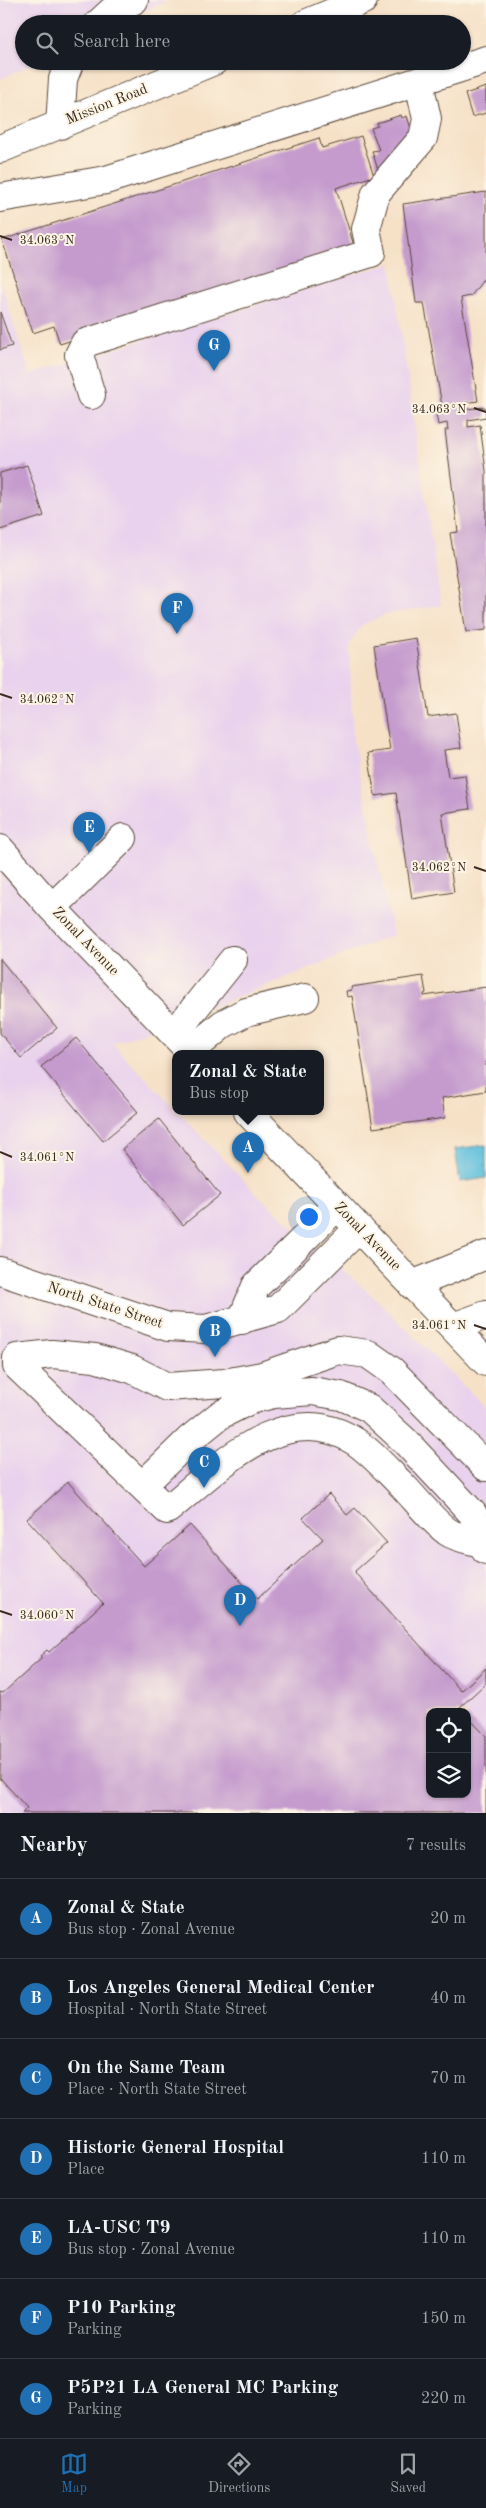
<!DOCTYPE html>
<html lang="en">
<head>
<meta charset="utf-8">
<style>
	:root { --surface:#171b24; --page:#242831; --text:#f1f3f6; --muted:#9ea1a6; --line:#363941; --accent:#1f6fb2 }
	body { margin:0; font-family:"Old Standard TT",serif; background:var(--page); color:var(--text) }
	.controls { position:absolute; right:15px; bottom:15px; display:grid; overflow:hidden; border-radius:10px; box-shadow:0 1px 4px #0004 }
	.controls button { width:45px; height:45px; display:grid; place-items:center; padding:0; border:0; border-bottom:1px solid var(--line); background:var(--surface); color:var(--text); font:25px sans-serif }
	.you { position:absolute; left:308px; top:1216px; width:18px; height:18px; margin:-12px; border:4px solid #fff; border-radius:50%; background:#1a73e8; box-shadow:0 0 0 8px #1a73e833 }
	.badge { display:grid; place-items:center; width:32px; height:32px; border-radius:50%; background:var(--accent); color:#fff; font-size:16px; font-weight:700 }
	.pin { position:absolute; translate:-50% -41px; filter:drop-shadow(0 1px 2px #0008) }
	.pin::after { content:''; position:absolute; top:26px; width:18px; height:15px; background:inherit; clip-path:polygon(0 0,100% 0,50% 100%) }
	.popup { position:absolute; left:172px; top:1050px; width:152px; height:65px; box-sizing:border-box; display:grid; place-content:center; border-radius:10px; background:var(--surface); filter:drop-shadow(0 1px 4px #0005); font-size:16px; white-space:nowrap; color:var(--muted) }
	.popup b { font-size:19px; color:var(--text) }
	.popup::after { content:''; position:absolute; left:50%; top:100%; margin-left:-10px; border:10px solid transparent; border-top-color:var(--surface) }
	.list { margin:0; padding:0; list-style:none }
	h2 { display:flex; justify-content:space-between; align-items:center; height:65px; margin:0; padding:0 20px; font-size:21px }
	h2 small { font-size:16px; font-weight:400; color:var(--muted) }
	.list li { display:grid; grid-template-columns:32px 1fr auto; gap:15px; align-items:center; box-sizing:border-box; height:80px; padding:0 20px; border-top:1px solid var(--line) }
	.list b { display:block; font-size:19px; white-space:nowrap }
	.list p { margin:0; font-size:16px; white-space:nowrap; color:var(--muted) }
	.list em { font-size:16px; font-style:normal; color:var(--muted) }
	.icon { flex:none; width:28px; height:28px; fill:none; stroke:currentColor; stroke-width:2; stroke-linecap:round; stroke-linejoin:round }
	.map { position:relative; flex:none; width:486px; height:1813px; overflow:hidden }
	.search { position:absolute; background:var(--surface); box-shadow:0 1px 4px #0004; left:15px; right:15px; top:15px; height:55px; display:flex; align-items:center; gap:12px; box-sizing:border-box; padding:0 18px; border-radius:28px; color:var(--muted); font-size:19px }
	.sheet { height:625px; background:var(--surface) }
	nav { display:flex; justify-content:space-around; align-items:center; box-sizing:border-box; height:70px; border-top:1px solid var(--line); background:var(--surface); font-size:14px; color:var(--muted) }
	nav a { display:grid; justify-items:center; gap:2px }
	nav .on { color:var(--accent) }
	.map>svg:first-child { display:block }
</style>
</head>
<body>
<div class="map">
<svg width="486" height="1813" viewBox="0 0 486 1813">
	<rect width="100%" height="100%" fill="#fcf5e5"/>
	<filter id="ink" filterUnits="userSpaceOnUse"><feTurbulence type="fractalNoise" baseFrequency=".02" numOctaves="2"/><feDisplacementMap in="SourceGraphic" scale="10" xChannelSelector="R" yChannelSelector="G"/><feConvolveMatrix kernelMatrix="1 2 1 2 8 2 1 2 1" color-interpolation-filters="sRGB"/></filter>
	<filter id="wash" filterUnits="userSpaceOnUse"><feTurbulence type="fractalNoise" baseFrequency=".0096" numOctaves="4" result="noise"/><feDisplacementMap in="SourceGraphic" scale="20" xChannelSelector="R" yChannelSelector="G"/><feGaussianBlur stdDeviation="1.12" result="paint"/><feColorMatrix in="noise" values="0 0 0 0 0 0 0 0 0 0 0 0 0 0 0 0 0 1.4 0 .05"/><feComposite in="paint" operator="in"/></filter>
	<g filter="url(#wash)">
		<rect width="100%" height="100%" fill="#f6e1c7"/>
		<path fill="#e9d2ed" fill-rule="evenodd" d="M0 0H168L119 24H24V61H41L0 79Z
			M391 263 441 605 384 615 362 625 349 645 353 740 393 935 213 1007 112 1043 175 1109 176 1112H178L260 1197 376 1299 486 1408V1813H0V281L30 375ZM430 1712H467V1794H430Z"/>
		<path fill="#5fbfdd" stroke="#4d747e" d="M486 1145V1178L460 1182 455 1149Z"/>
		<g id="blocks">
			<path fill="#c59bce" d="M486 87V113L472 117 465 94Z
				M401 115 402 118 407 116 414 138 379 173 372 151 379 150 371 128 378 126 377 123Z
				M361 136 374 176 336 188 355 249 60 344 54 326 33 333 2 240 319 138 322 148Z
				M486 192V276L471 296 461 298 478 401 465 403 466 409 485 407 486 414V417L468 420V427L480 425 486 471V630L466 632 450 533 458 532 445 430H448L447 423 438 425 436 414 445 412 444 406H442L424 303H416L403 204Z
				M0 312 12 346 0 350Z
				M27 465 44 516 0 530V473Z
				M416 638 428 717 456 713 461 748 444 750 448 777 465 775 470 809 442 813 454 892 412 899 396 793 375 796 368 753 390 750 374 645Z
				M0 959 57 1028 21 1058 0 1033Z
				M423 976 426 993 424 994V996L486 987V1091L442 1098 445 1118 373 1128 352 996 347 997 346 991 352 990 351 987Z
				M76 1038 138 1112 103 1141 41 1067Z
				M159 1119 220 1195 183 1225 122 1149Z
				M68 1482 144 1566 190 1525 257 1599 323 1539 303 1518 329 1494 347 1515 355 1508 387 1543 355 1571 356 1574 461 1691 486 1668V1683L460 1707 464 1712H430V1794H467V1716L486 1736V1813H22L27 1808 0 1778V1692L3 1693 42 1658 40 1656 47 1650 49 1652 103 1603 27 1519Z"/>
		</g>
	</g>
	<g filter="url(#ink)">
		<use href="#blocks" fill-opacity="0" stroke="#574537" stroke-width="1"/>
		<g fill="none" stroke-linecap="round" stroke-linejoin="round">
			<defs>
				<path id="minor" d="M91 395 79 355 85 343 371 253 366 229 376 193 423 138 427 119 419 82
					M0 849 52 908 193 1054
					M52 908 123 838
					M174 1034 233 960
					M191 1051 223 1024 246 1012 305 998
					M248 1112 486 1362
					M0 1271 168 1327 206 1329 278 1309 359 1228
					M412 1285 486 1255
					M242 1320 256 1286 337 1206
					M453 1327 486 1315
					M142 1486 189 1440 220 1415 250 1400 274 1394 312 1391 341 1396 369 1408 404 1440 473 1514 481 1543 486 1550
					M481 1543C471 1540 457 1538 448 1532 432 1521 415 1498 400 1483 386 1469 372 1453 356 1442 286 1395 217 1469 167 1510L17 1366V1358L52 1354 95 1358 132 1369 167 1387 224 1383 262 1376 338 1350 368 1354 392 1371 486 1467"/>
				<path id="major" d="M98 24 112 11 134 0
					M305 24 363 0
					M60 125 63 79 70 61
					M0 149 214 61
					M0 198 106 180 486 60"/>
			</defs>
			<use href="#minor" stroke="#574537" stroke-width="30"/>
			<use href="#major" stroke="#574537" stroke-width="30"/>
			<use href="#minor" stroke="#fff" stroke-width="28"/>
			<use href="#major" stroke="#fff" stroke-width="28"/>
		</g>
	</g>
	<path fill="none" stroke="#3b2a1e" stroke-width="2" d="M0 236 12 240M474 408 486 412M0 694 12 698M474 867 486 871M0 1152 12 1157M474 1325 486 1329M0 1611 12 1615"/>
	<g text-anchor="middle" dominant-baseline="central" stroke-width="4" stroke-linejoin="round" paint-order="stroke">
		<g font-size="15" fill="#3b2a1e" stroke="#fcf5e5">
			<text transform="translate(107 105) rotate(-22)">Mission Road</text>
			<text transform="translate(85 942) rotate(46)">Zonal Avenue</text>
			<text transform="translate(367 1237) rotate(46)">Zonal Avenue</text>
			<text transform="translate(105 1306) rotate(18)">North State Street</text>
		</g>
	</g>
	<g font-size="12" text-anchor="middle" fill="#3b2a1e" stroke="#fcf5e5" stroke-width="4" stroke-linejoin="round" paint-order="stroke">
		<text x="47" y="244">34.063°N</text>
		<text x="439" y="413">34.063°N</text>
		<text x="47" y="703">34.062°N</text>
		<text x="439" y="871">34.062°N</text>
		<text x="47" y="1161">34.061°N</text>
		<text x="439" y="1329">34.061°N</text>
		<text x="47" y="1619">34.060°N</text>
	</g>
</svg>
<div class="controls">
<button><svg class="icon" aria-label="locate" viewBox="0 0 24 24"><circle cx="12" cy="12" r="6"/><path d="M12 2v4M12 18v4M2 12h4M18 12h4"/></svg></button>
<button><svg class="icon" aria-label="layers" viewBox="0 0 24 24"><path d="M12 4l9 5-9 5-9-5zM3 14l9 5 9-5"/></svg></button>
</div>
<div class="you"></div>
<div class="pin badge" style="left:248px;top:1173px">A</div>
<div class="popup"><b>Zonal &amp; State</b>Bus stop</div>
<div class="pin badge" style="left:215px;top:1357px">B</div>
<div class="pin badge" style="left:204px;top:1488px">C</div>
<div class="pin badge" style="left:240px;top:1626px">D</div>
<div class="pin badge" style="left:89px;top:853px">E</div>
<div class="pin badge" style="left:177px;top:634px">F</div>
<div class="pin badge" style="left:214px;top:371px">G</div>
<div class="search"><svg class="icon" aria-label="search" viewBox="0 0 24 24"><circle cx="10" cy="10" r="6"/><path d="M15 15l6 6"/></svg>Search here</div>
</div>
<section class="sheet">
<h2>Nearby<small>7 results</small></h2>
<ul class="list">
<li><span class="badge">A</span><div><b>Zonal &amp; State</b><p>Bus stop · Zonal Avenue</p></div><em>20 m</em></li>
<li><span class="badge">B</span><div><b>Los Angeles General Medical Center</b><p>Hospital · North State Street</p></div><em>40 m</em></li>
<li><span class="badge">C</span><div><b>On the Same Team</b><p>Place · North State Street</p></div><em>70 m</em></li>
<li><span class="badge">D</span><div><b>Historic General Hospital</b><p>Place</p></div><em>110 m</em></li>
<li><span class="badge">E</span><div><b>LA-USC T9</b><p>Bus stop · Zonal Avenue</p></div><em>110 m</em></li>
<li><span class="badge">F</span><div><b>P10 Parking</b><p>Parking</p></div><em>150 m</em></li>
<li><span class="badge">G</span><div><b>P5P21 LA General MC Parking</b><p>Parking</p></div><em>220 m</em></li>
</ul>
</section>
<nav>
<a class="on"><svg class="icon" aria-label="map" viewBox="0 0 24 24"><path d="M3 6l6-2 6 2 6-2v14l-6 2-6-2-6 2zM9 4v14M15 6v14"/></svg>Map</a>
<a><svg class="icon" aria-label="directions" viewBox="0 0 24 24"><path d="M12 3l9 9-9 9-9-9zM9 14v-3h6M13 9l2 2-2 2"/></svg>Directions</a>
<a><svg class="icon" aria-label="saved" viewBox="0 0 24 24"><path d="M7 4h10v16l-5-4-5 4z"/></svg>Saved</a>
</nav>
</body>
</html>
